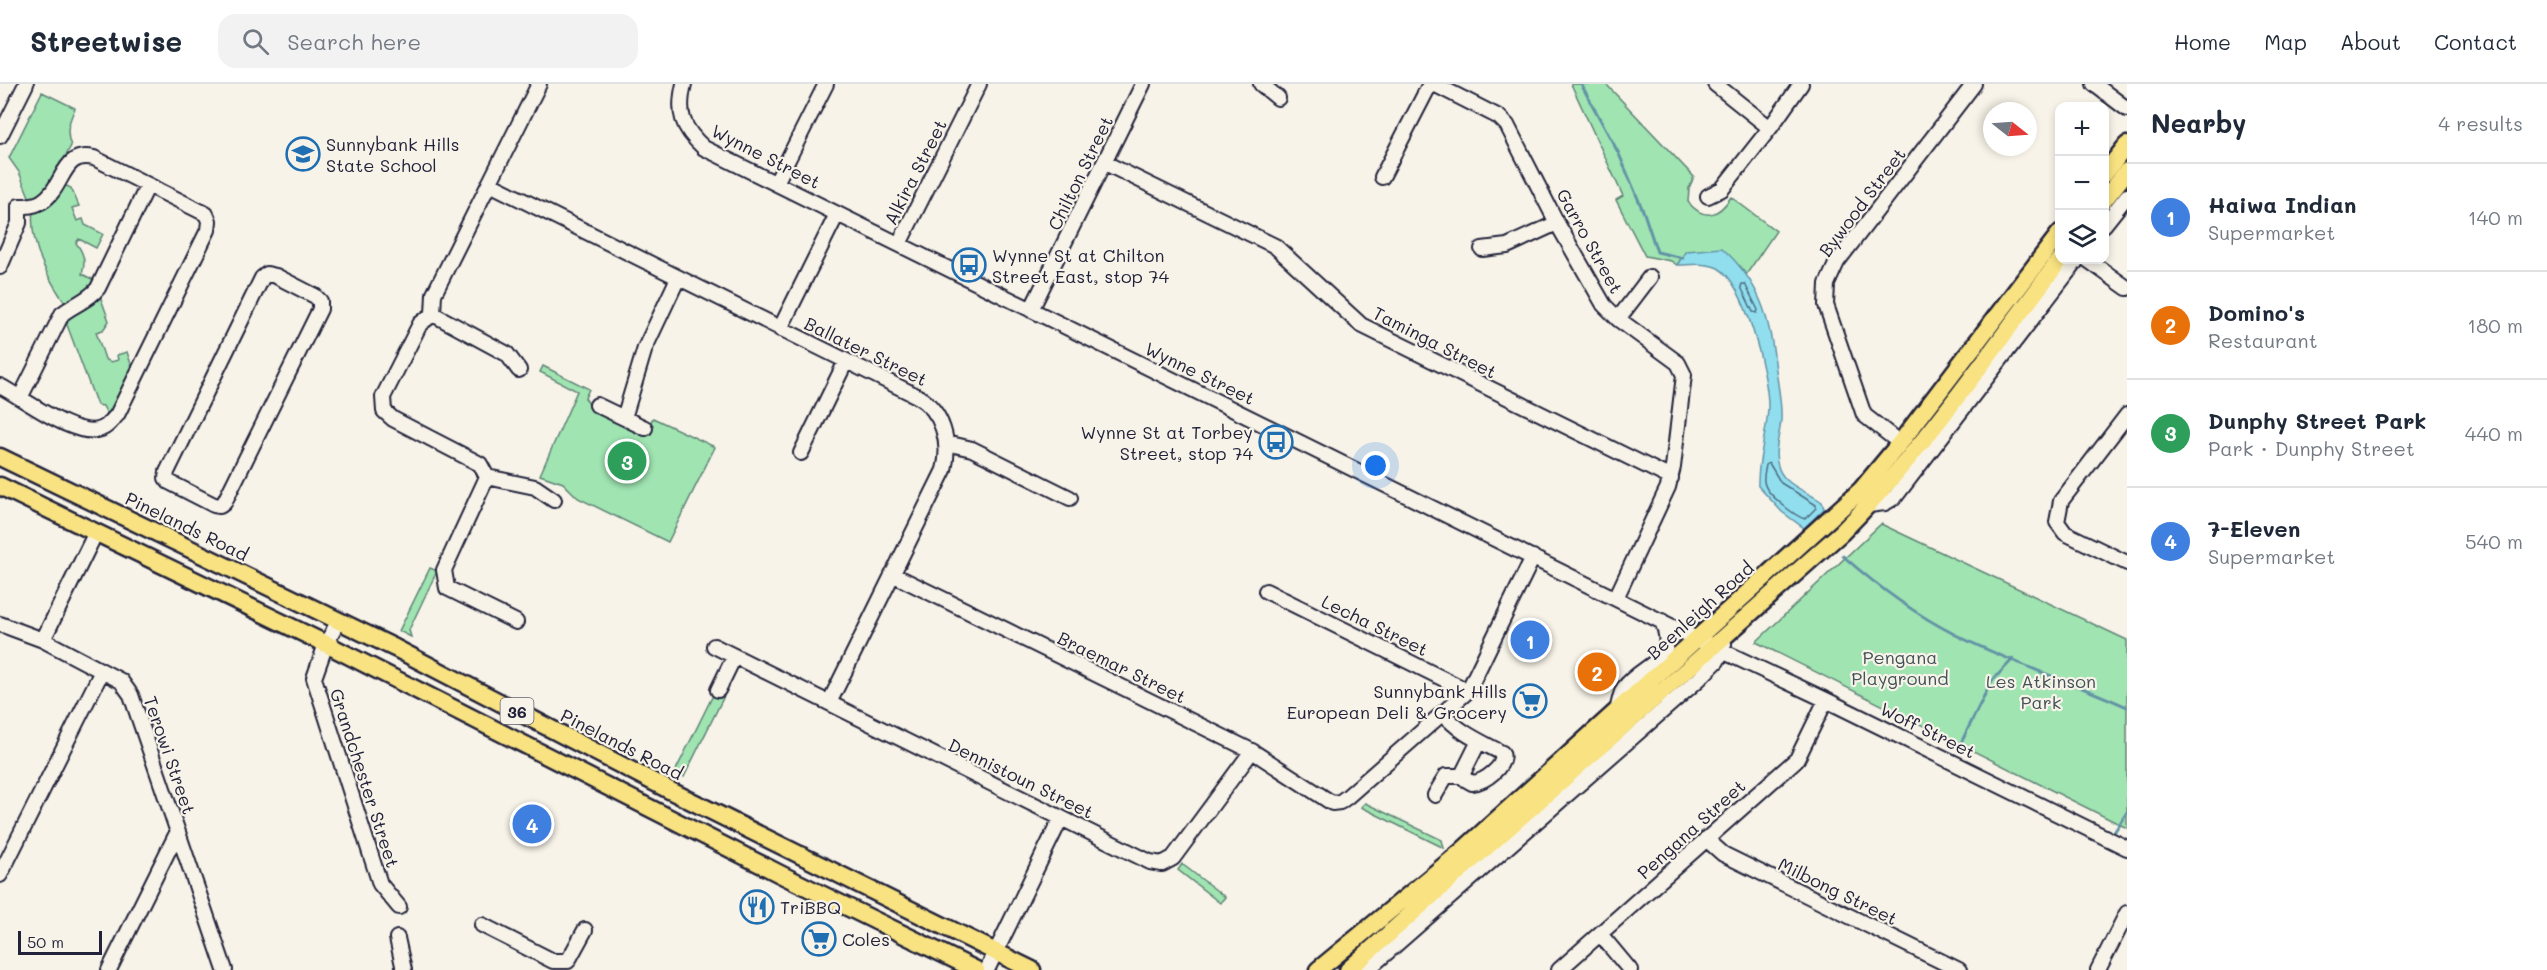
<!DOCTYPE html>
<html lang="en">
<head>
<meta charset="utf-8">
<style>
	:root { --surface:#fff; --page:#f2f2f3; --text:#1f2937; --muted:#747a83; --line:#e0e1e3; --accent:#7c3aed }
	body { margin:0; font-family:Mali,sans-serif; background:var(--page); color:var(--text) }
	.controls { position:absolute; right:18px; top:18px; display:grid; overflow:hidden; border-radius:12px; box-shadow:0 3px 9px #0003 }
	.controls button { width:54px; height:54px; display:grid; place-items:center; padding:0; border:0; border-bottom:2px solid var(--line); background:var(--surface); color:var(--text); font:30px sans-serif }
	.compass { position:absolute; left:1983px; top:18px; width:54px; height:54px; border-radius:50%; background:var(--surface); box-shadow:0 3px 9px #0003; rotate:107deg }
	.scale { position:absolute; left:18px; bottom:15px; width:84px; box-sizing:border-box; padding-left:6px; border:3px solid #22223b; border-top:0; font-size:16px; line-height:21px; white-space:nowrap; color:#22223b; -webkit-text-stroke:4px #f7f3e8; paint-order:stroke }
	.you { position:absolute; left:1376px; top:382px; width:21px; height:21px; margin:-15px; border:4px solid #fff; border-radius:50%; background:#1a73e8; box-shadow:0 0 0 9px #1a73e833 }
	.badge { display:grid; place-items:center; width:39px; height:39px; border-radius:50%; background:var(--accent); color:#fff; font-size:20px; font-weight:700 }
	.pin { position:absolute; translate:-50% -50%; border:3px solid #fff; box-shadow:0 2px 6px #0006 }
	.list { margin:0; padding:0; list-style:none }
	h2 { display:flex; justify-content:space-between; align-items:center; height:78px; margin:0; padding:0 24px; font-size:26px }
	h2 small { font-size:20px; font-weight:400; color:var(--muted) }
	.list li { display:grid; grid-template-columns:39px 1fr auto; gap:18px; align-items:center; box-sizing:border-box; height:108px; padding:0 24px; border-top:2px solid var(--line) }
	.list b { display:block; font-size:22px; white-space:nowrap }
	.list p { margin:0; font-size:20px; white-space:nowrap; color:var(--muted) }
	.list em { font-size:20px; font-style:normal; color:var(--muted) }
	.icon { flex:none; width:33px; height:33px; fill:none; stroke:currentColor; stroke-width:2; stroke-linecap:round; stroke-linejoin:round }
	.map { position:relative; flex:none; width:2127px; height:886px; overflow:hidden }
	header { display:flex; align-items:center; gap:36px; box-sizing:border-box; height:84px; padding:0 30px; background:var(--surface); border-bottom:2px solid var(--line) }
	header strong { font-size:28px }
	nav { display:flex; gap:33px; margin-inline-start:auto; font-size:21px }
	.search { width:420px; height:54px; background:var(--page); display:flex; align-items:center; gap:15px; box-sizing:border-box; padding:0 21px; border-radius:18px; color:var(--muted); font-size:22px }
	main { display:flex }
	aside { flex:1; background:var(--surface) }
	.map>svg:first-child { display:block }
</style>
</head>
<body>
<header>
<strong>Streetwise</strong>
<div class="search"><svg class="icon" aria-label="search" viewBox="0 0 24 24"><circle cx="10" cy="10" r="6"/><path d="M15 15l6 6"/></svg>Search here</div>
<nav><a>Home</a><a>Map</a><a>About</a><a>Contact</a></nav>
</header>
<main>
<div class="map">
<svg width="2127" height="886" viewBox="0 0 2127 886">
	<rect width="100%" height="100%" fill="#f7f3e8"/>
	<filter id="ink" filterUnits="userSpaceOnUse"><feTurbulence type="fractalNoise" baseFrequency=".0167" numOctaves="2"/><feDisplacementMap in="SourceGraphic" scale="12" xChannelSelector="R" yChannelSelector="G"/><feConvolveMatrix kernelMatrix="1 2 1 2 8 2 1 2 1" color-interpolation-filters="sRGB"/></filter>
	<g filter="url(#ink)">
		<path fill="#9fe4b1" stroke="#608376" stroke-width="1.5" d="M1571 0H1606L1694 93 1689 104 1688 118C1704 137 1718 133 1731 113L1776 147 1746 191 1740 182 1686 167 1677 181 1671 177 1645 172 1616 116 1623 112Z
			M42 8 75 24C69 38 65 47 71 62L46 106 30 115 19 88 9 74Z
			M62 100 71 104 79 122 72 124 77 137 83 135 85 141 103 150 96 164 79 155 76 159C84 169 86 178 82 190L94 196C87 210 77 211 65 219 47 193 29 158 33 126Z
			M99 209 109 237 103 246 96 248 105 275 111 278 118 276 117 271 127 268 133 286 113 328 108 332 103 322 97 321 67 241 68 230Z
			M543 282 589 305 585 314 590 322 644 349 653 334 715 363 668 458 578 414 563 399 540 391 577 307 540 288Z
			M1881 440 2127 556V744L1756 558Z
			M430 484 437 487 409 546 411 553 399 547Z
			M715 607 724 612 684 693 675 688Z
			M1365 719 1442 756 1444 764 1361 723Z
			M1182 780 1225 813 1220 819 1178 786Z"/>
		<path fill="#90deee" stroke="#6493a6" stroke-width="1.5" d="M1722 164C1761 199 1770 235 1776 286 1778 302 1782 319 1781 336 1780 352 1772 369 1779 385 1785 401 1808 408 1822 418L1824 425 1804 444 1782 428 1758 402C1757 376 1767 350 1768 324 1769 293 1745 199 1718 184 1706 178 1689 181 1677 181L1686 167Z"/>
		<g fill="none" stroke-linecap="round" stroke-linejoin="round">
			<path stroke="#4e6d83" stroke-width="1.5" d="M1742 200H1745L1758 226 1757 229 1753 228 1741 203Z
				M1769 379 1781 399 1816 421V424L1805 435C1796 433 1768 411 1765 401 1762 395 1765 387 1766 381Z"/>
			<path stroke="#6493a6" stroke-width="3" d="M1581 0 1619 70 1644 129 1657 168 1683 174
				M1843 472C1877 502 1913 529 1954 550 2010 579 2070 597 2127 623
				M1959 663 1991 598 2013 575
				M2115 747 2127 728"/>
			<defs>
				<path id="minor" d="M684 0C677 29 682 44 704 64L1697 555 1826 616 2127 764
					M1261 0 1278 14
					M1434 0 1499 33 1507 41 1557 139 1604 221 1618 235 1678 279 1684 291 1673 383 1668 403 1616 514
					M1715 0 1770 44
					M2094 0 2127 25
					M0 52 26 0
					M1105 79 1275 162 1361 241 1671 394
					M1382 93 1430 0
					M776 99 826 0
					M490 100 917 312C943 327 951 359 944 386L829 619
					M1708 112 1722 105 1770 44 1801 0
					M2104 141 2127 112
					M899 160 979 0
					M1482 165 1507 162 1557 139
					M2088 176 2127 204
					M0 183 19 139V122C27 122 34 122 41 118 65 104 61 66 94 74L206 130 209 137 208 146 117 331C113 335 108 342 103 344 79 358 22 313 0 302
					M267 190 276 192 315 212 320 217V225L224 419 220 422 214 421 169 398 166 394 167 388 262 194Z
					M1031 226 1143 0
					M433 230 507 270 519 286
					M1618 235 1650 193
					M780 245 837 130
					M21 312 62 230C74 220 88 217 98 204L148 101
					M597 321 645 344
					M2127 331 2061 417 2057 438 2065 449 2127 479
					M624 334 645 264 678 194
					M1900 359 1864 331 1826 221 1827 200 1837 178 1974 0
					M948 362 955 361 972 365 1070 414
					M801 369 846 277
					M487 393 535 403 554 416
					M1869 421 1885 419 1895 413 2077 176
					M892 490 1252 667 1332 719 1340 718 1347 713 1468 607 1533 473
					M1266 507 1468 607
					M338 538 326 560 314 594 380 800 399 823
					M516 538 447 504 444 486 487 393 480 380 393 335 384 327 383 313 420 240 433 230 434 210 539 0
					M0 540 43 556 102 587 121 597 131 611 225 886
					M43 556 96 448
					M714 562 1150 778 1162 780 1173 774 1252 667
					M718 606 734 573
					M1617 627C1619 620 1620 610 1624 604 1644 578 1679 579 1662 537
					M1443 629C1459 649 1480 657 1502 669 1506 682 1485 698 1472 699L1465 695 1463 689 1479 657
					M1435 711 1446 692H1463
					M1706 755 1723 770 1959 886
					M0 791 102 587
					M482 841 553 877H568L585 846
					M1600 850 1630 886
					M397 854 404 886
					M109 886 177 749
					M987 886 1061 734
					M1367 886 1699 595 1717 577 1724 560
					M1559 886 1797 675 1826 616
					M2098 886 2127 829"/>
				<path id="major" d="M2104 90 2127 61
					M2104 116 2127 87
					M0 373 395 564 671 707 1032 886
					M0 402 326 560 782 791 976 886
					M1318 886 1461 768 1861 406 1900 359 2060 149
					M1348 886 1841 449C1923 367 1989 268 2060 176"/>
			</defs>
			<use href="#minor" stroke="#22223b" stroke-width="18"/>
			<use href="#major" stroke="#22223b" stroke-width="21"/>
			<use href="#minor" stroke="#f7f3e8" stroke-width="14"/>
			<use href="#major" stroke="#f8e281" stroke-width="16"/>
		</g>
	</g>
	<defs>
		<symbol id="school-ring" viewBox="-11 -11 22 22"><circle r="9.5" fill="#f7f3e8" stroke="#1f6fb2" stroke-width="1.5"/><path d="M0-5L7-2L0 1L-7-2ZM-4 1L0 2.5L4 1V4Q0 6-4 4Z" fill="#1f6fb2"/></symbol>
		<symbol id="bus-ring" viewBox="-11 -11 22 22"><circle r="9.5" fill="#f7f3e8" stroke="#1f6fb2" stroke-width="1.5"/><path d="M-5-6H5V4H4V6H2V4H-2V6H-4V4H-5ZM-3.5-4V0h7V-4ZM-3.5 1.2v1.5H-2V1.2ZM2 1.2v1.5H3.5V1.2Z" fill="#1f6fb2"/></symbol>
		<symbol id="supermarket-ring" viewBox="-11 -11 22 22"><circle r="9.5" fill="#f7f3e8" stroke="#1f6fb2" stroke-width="1.5"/><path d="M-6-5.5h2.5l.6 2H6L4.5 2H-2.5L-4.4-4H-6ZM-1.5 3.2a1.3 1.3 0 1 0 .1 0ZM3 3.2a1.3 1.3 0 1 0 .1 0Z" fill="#1f6fb2"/></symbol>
		<symbol id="restaurant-ring" viewBox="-11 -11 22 22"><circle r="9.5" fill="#f7f3e8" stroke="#1f6fb2" stroke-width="1.5"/><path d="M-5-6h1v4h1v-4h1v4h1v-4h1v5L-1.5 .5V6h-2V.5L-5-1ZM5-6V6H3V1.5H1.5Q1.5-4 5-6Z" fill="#1f6fb2"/></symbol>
	</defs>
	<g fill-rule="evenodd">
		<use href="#school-ring" x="284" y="51" width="38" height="38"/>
		<use href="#bus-ring" x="950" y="162" width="38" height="38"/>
		<use href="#bus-ring" x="1257" y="339" width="38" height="38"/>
		<use href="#supermarket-ring" x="1511" y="598" width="38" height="38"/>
		<use href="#restaurant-ring" x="738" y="804" width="38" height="38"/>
		<use href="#supermarket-ring" x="800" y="836" width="38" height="38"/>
	</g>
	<g text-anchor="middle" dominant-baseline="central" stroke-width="4.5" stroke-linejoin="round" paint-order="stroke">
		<rect fill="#f7f3e8" stroke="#62616f" stroke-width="1.5" x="500.5" y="614" width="33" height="26" rx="4.5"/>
		<g font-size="16" font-weight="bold" fill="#22223b">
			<text x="517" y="627">36</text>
		</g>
		<g font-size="18" fill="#22223b" stroke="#f7f3e8" text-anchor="start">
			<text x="326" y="60">Sunnybank Hills<tspan x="326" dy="21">State School</tspan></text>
			<text x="992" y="171">Wynne St at Chilton<tspan x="992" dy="21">Street East, stop 74</tspan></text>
			<text x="1253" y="348" text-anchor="end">Wynne St at Torbey<tspan x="1253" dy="21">Street, stop 74</tspan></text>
			<text x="1507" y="607" text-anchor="end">Sunnybank Hills<tspan x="1507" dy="21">European Deli &amp; Grocery</tspan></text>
			<text x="780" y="823">TriBBQ</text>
			<text x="842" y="855">Coles</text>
		</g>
		<g font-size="18" fill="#22223b" stroke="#f7f3e8">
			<text transform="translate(766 72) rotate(27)">Wynne Street</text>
			<text transform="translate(915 88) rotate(-63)">Alkira Street</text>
			<text transform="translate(1080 89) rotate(-64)">Chilton Street</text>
			<text transform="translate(1862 118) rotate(-53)">Bywood Street</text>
			<text transform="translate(1590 157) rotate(61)">Garro Street</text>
			<text transform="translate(1435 258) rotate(27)">Taminga Street</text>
			<text transform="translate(866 267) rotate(26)">Ballater Street</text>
			<text transform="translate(1200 289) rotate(26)">Wynne Street</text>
			<text transform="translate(187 442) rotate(26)">Pinelands Road</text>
			<text transform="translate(1700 526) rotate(-42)">Beenleigh Road</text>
			<text transform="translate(1375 541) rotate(26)">Lecha Street</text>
			<text transform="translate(1122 583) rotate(26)">Braemar Street</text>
			<text transform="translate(1928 646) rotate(26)">Woff Street</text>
			<text transform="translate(622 660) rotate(27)">Pinelands Road</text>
			<text transform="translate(170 671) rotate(71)">Terowi Street</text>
			<text transform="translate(365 694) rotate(72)">Grandchester Street</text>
			<text transform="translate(1021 694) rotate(26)">Dennistoun Street</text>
			<text transform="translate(1691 745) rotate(-42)">Pengana Street</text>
			<text transform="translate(1838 807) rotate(26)">Milbong Street</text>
		</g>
		<g font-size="18" fill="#415258" stroke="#f7f3e8">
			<text x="1900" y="573">Pengana<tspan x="1900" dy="21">Playground</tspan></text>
			<text x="2041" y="597">Les Atkinson<tspan x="2041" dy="21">Park</tspan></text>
		</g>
	</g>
</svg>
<div class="controls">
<button>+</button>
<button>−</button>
<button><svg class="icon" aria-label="layers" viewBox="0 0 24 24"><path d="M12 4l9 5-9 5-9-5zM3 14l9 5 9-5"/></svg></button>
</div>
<svg class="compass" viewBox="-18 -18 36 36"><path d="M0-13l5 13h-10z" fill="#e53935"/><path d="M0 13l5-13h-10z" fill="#747a83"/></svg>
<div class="scale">50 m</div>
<div class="you"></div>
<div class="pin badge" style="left:1530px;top:556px;background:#3f7fe0">1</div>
<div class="pin badge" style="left:1597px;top:588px;background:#e8710a">2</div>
<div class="pin badge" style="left:627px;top:377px;background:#2e9e5b">3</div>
<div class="pin badge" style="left:532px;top:740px;background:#3f7fe0">4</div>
</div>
<aside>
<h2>Nearby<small>4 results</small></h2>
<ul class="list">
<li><span class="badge" style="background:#3f7fe0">1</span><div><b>Haiwa Indian</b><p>Supermarket</p></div><em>140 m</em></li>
<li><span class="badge" style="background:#e8710a">2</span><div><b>Domino's</b><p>Restaurant</p></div><em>180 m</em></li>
<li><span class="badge" style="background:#2e9e5b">3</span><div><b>Dunphy Street Park</b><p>Park · Dunphy Street</p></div><em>440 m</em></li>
<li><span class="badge" style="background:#3f7fe0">4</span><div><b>7-Eleven</b><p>Supermarket</p></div><em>540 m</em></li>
</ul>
</aside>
</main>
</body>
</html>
